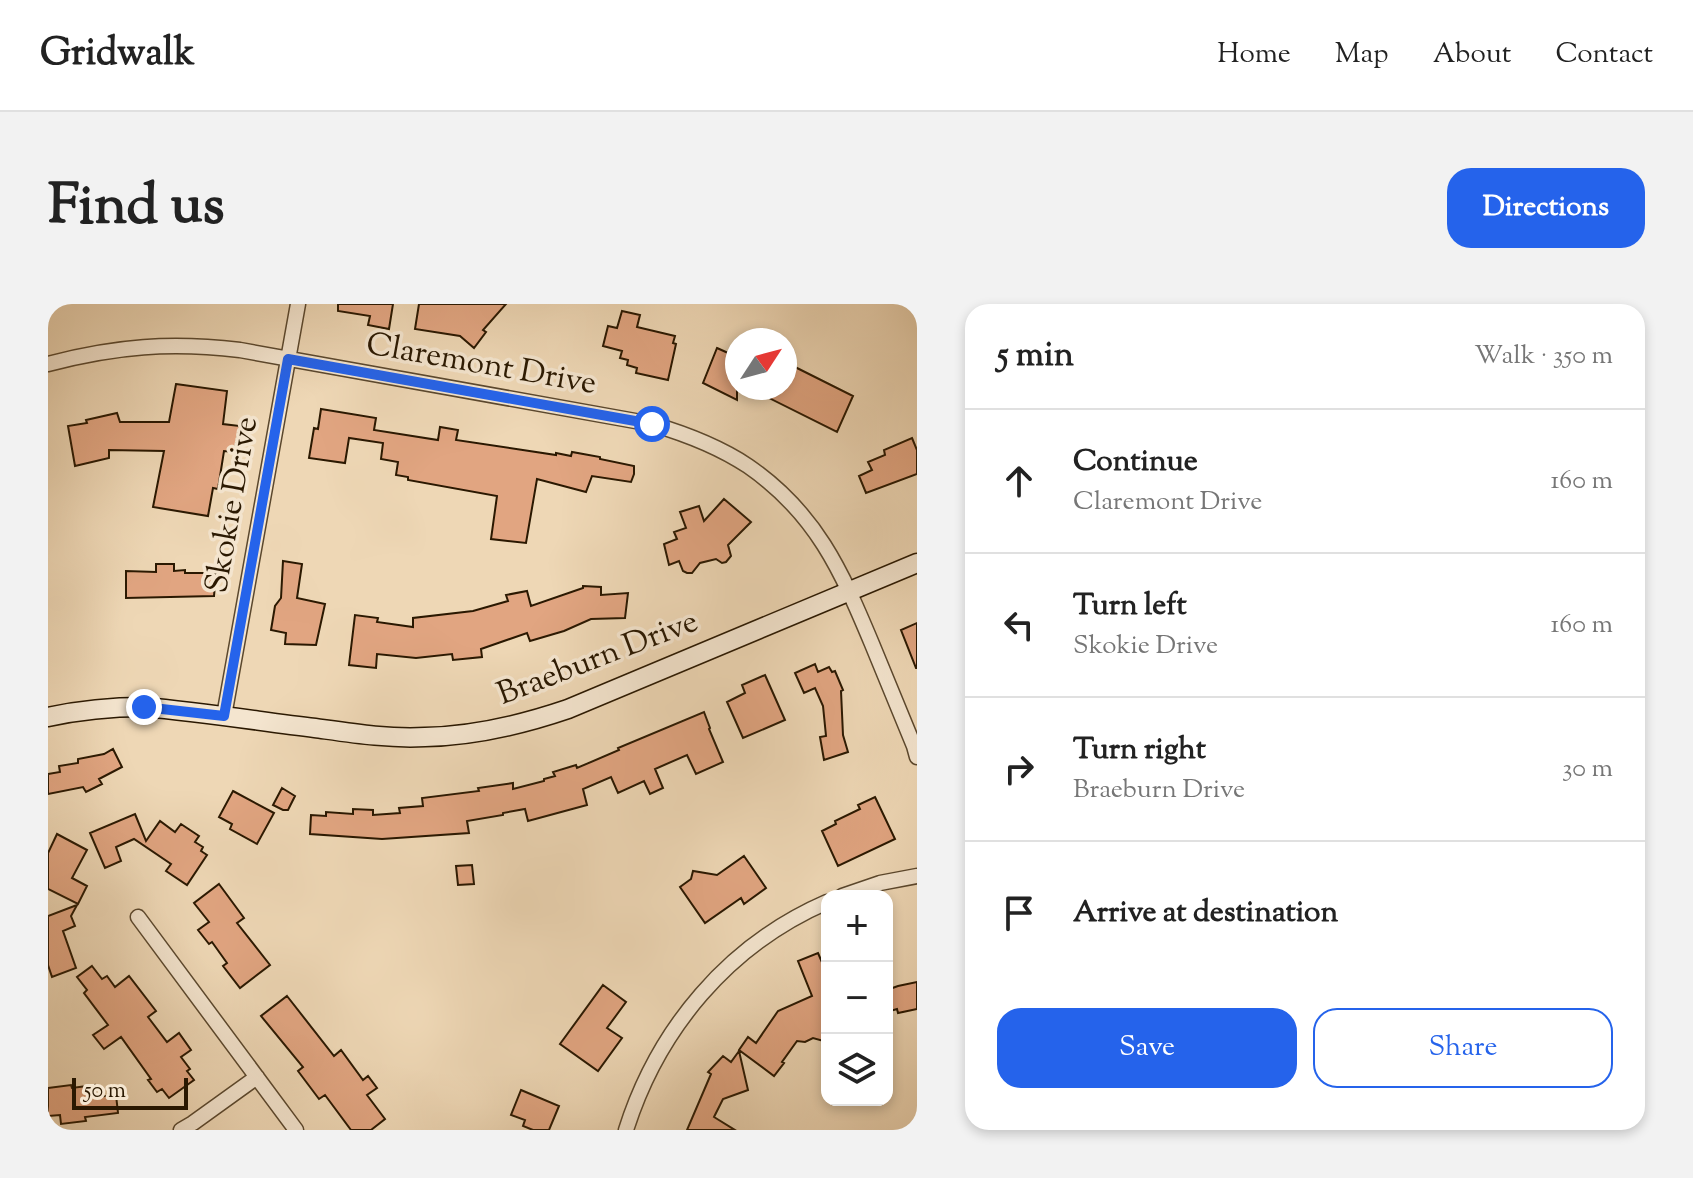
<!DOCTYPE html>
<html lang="en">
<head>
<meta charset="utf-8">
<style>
	:root { --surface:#fff; --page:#f2f2f2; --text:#222; --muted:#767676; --line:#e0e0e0; --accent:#2563eb }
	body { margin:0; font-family:"Sorts Mill Goudy",serif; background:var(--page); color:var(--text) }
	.controls { position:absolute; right:24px; bottom:24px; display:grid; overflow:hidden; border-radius:16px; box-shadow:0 4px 12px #0003 }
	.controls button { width:72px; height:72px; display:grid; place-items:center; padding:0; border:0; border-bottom:2px solid var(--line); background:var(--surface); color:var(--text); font:40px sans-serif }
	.compass { position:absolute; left:677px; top:24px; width:72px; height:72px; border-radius:50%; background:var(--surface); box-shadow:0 4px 12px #0003; rotate:54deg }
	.scale { position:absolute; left:24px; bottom:20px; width:116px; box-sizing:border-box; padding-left:8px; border:4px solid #2a1801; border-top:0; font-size:22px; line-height:28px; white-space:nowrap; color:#2a1801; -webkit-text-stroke:6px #f4e5cf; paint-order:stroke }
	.stop { position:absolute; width:24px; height:24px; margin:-18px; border:6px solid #2563eb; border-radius:50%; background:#fff }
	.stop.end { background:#2563eb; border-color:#fff; box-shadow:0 2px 8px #0008 }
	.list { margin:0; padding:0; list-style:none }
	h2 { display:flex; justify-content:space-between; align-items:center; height:104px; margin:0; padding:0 32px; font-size:34px }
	h2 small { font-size:26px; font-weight:400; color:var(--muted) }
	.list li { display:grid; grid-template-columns:52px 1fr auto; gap:24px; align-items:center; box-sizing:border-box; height:144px; padding:0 32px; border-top:2px solid var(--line) }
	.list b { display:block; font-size:30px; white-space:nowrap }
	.list p { margin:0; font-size:26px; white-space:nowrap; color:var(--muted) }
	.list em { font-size:26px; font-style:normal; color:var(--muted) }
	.actions { display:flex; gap:16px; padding:24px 32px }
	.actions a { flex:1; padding:18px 0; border:2px solid var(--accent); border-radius:24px; text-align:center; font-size:28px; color:var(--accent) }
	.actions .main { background:var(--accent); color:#fff }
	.icon { flex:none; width:44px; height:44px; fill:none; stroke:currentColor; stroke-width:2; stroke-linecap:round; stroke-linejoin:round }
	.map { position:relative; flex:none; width:869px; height:826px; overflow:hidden; border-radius:24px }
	header { display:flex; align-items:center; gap:48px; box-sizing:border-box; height:112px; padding:0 40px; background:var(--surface); border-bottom:2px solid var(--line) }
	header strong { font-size:38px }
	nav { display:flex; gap:44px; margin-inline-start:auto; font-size:28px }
	.intro { display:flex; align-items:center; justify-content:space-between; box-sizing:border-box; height:192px; padding:0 48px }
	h1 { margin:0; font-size:56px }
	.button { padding:20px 36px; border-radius:24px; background:var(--accent); color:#fff; font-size:28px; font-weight:700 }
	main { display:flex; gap:48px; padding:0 48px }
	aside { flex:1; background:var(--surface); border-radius:24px; box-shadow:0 4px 12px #0003 }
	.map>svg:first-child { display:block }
</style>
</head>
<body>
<header>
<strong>Gridwalk</strong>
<nav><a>Home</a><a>Map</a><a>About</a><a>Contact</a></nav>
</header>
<div class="intro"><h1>Find us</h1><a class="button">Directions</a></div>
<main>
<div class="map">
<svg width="869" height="826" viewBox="0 0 869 826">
	<rect width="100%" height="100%" fill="#eed7b5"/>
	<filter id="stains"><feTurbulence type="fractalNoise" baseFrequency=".0025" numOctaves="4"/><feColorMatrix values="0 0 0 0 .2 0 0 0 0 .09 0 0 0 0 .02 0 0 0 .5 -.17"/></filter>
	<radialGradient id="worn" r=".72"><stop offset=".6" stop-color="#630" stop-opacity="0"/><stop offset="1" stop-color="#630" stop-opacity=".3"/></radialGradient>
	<path fill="#e1a581" stroke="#2a1801" stroke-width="2" d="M290 0H345L341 25 320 21 322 12 290 7Z
		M371 0H458L435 26 438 28 426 44 412 32 367 25Z
		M574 7 592 11 589 23 627 32 625 39 628 40 620 76 588 69 589 64 579 61 580 56 572 54 574 47 555 42 560 22 569 24Z
		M669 44 689 53V96L655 79Z
		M743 61 805 92 789 128 701 84H737V71Z
		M128 80 179 87 175 120 192 122 186 148 176 147 170 185 165 184 160 212 105 203 116 147 61 146V154L27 162 20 122 39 119 38 116 69 109 72 118H121Z
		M273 105 328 114 326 126 390 136 392 123 410 126 408 136 508 151V149L523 152 524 148 552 153V155L586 162V170L583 178 544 172 538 188 489 175 478 239 443 235 449 192 360 176V173L348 171 350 158 333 155 335 139 301 134 297 159 261 154 266 124 270 125Z
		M864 134 869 146V170L818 189 811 172 824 166 820 158 837 151 836 146Z
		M676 195 703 218 680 241 683 252 678 258 674 259 668 255 652 259 644 269H639L635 267 631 257 621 261 616 240 629 235 626 228 638 224 632 208 651 202 656 217Z
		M235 257 254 260 249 294 277 300 268 341 237 340 238 329 223 326 227 302 233 294Z
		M108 260H126V267L137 266V269H168L166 292 78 294V267L108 268Z
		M535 282 553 283V291L580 289 577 314 543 315 516 327 482 337 479 329 433 345 434 353 405 356 404 350 368 354 329 350 328 364 301 361 307 311 330 314 329 318 365 323V314L425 307 460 297 458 291 479 287 483 302 535 284Z
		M869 319V364H868L853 326Z
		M767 360 770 368 781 363 784 368 787 367 795 386 793 387 795 431 800 448 776 456 772 433 778 432 775 402 767 384 756 389 747 369Z
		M717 371 737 416 695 434 679 398 697 389 694 381Z
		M656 408 662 424 661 425 675 458 648 470 639 451 607 465 615 484 602 490 596 477 570 489 563 473 535 485 539 501 480 517 477 505 455 509V511L419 517 421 529 334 535 262 530 263 511 278 512V508L305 510V505L325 506V511L352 509 351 504 375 502 374 494 431 487 430 484 465 479V485L496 477V475L507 472 505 468 528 461 529 464 571 446 570 444Z
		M65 445 74 463 51 475 54 480 38 488 35 483 0 490V470L12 468 11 462 30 459V455L56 450Z
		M234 484 247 492 240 506H235L225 501Z
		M185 487 226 509 209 540 182 525 184 520 171 513Z
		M827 493 847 535 790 562 774 527 788 520 787 517 812 505 810 501Z
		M87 510 98 537 112 517 127 528 133 520 151 532 147 538 155 543 153 547 159 551 139 581 118 567 123 560 86 535 68 543 73 557 57 564 42 529Z
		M9 530 39 546 24 574 39 582 30 600 0 585V549Z
		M696 552 718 584 696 600 693 594 657 619 632 583 643 575 645 567 669 571Z
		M424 561 426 580 410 581 408 562Z
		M171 580 196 614 189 619 222 661 192 684 175 662 179 659 164 638 161 640 150 626 161 618 146 599Z
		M29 601 23 612 27 622 15 627 28 664 4 673 0 661V612Z
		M770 649 779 670V738L765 734 757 738 749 737 734 758 736 759 726 772 691 746 700 733 708 739 730 707 764 692 750 657Z
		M44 662 54 675 59 672 67 683 81 672 108 707 100 713 119 738 131 729 143 746 133 753 142 765 139 767 146 776 121 794 114 785 109 788 100 776 103 775 73 733 56 745 45 731 60 721 36 689 39 686 29 673Z
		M869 678V705L850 709 849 705 839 708V686L850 682Z
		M555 681 578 698 559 724 574 734 550 767 512 740Z
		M239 692 286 752 293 746 315 776 320 772 329 784 319 791 337 815 323 826H303L277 791 271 795 250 767 255 763 213 712Z
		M691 747 700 786 675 795 666 813 687 826H639L663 770 660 768 675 752 683 758Z
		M23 781 24 784 47 781 48 793 68 791 70 809 37 813 38 817 13 820 12 811 0 812V784Z
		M473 786 511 802 501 826H485L475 822 477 816 463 811Z"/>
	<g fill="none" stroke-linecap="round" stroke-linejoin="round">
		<defs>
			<path id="street" d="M0 60C68 42 123 38 192 46L604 120C638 130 670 142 700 162 768 209 793 266 824 340 838 374 852 408 866 442L869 453
				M176 412 250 0
				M794 592 832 579 869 572
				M90 613 248 826
				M133 826 145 819 209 773
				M578 826C610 725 680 641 779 598"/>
			<path id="secondary" d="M0 413C32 406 63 403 96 403 153 408 210 417 267 424 303 429 340 435 377 433 427 432 473 421 520 405L869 259"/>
		</defs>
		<use href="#street" stroke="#5b482e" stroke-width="17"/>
		<use href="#secondary" stroke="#2a1801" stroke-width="21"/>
		<use href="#street" stroke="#f4e5cf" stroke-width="14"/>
		<use href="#secondary" stroke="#f4e5cf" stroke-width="18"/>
	</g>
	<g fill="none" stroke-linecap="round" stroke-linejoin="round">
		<path stroke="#2563eb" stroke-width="10" d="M96 403 176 412 240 55 604 120"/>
	</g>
	<g text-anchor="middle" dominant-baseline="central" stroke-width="7" stroke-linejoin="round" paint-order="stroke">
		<g font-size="32" fill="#2a1801" stroke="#f4e5cf">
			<text transform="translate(433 61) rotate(10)">Claremont Drive</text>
			<text transform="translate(185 201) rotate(-80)">Skokie Drive</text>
			<text transform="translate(550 355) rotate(-21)">Braeburn Drive</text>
		</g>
	</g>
	<rect width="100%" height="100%" filter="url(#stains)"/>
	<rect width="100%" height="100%" fill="url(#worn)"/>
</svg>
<div class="controls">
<button>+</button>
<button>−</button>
<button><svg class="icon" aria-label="layers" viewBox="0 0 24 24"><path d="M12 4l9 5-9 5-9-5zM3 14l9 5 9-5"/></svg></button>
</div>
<svg class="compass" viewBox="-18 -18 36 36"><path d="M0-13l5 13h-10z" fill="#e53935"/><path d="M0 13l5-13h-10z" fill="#767676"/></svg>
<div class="scale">50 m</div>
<div class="stop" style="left:604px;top:120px"></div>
<div class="stop end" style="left:96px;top:403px"></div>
</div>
<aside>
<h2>5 min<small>Walk · 350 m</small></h2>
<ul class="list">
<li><svg class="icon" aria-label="ahead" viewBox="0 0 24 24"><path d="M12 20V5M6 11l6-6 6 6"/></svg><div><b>Continue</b><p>Claremont Drive</p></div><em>160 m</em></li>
<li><svg class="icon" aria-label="left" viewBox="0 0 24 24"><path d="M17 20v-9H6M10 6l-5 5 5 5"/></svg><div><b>Turn left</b><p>Skokie Drive</p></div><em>160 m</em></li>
<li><svg class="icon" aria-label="right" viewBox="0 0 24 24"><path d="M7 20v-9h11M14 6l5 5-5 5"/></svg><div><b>Turn right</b><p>Braeburn Drive</p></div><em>30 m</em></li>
<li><svg class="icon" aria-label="arrive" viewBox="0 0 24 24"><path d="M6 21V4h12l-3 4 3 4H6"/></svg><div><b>Arrive at destination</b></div></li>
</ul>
<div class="actions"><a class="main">Save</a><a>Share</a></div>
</aside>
</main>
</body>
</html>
